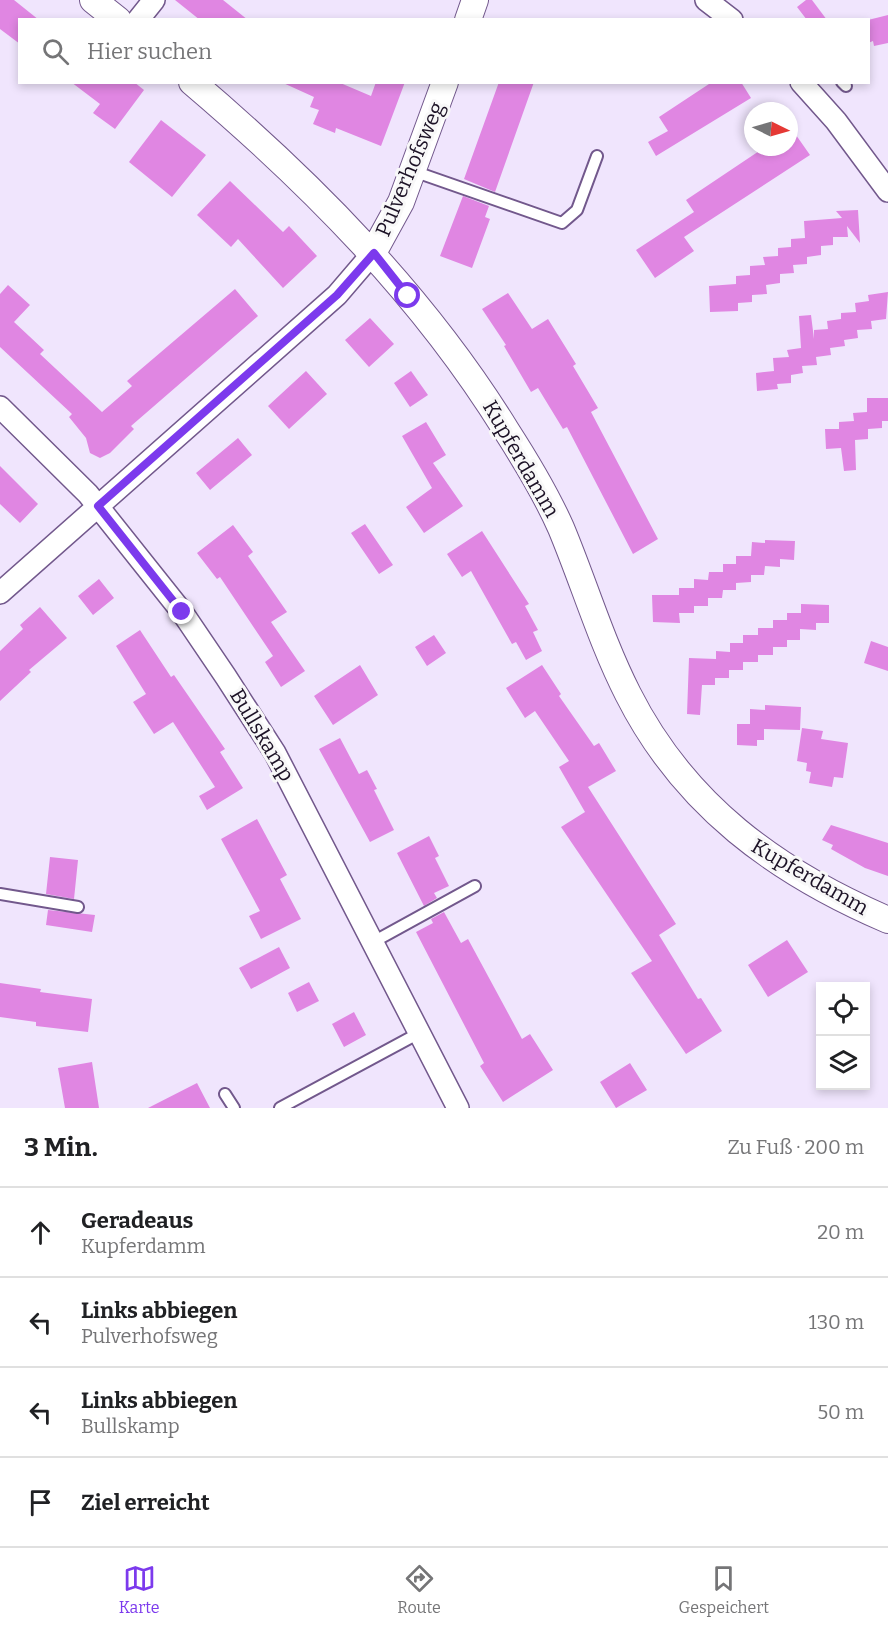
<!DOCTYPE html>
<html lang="de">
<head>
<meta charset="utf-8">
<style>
	:root { --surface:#fff; --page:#f2f2f2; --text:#202124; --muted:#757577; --line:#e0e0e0; --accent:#7c3aed }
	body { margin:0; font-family:Bitter,serif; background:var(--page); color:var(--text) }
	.controls { position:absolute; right:18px; bottom:18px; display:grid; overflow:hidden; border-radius:0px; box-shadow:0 3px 9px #0003 }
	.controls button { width:54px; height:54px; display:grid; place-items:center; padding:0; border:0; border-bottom:2px solid var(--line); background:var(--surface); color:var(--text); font:30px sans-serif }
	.compass { position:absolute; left:744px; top:102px; width:54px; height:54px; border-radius:50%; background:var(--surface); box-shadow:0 3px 9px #0003; rotate:95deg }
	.stop { position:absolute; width:18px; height:18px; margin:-14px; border:4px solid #7c3aed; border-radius:50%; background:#fff }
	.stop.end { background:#7c3aed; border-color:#fff; box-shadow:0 2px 6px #0008 }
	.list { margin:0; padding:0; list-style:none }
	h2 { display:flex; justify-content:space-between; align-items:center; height:78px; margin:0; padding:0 24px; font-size:26px }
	h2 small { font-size:20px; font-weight:400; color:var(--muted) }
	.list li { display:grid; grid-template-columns:39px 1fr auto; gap:18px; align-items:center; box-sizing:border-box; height:90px; padding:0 24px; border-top:2px solid var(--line) }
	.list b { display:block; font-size:22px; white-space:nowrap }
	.list p { margin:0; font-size:20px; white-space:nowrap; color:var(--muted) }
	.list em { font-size:20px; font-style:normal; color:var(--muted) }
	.icon { flex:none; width:33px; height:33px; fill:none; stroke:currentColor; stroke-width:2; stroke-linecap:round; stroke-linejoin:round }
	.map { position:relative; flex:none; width:888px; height:1108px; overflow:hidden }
	.search { position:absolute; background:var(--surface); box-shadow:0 3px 9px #0003; left:18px; right:18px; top:18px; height:66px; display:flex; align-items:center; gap:15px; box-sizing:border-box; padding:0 21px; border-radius:0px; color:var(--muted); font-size:22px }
	.sheet { height:438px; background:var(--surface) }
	nav { display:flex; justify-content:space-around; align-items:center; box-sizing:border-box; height:84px; border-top:2px solid var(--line); background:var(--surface); font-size:16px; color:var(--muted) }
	nav a { display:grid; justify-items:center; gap:3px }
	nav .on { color:var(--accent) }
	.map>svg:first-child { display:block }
</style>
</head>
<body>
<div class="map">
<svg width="888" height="1108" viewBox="0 0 888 1108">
	<rect width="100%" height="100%" fill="#f0e5fd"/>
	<path fill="#e086e2" d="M0 0H14L39 20H20V44L0 29Z
		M175 0H223L248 20H200Z
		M806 0H812L827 20H807L797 7Z
		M888 15V43L874 46 873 41 868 43V20Z
		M71 82H134L144 90 115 129 93 113 100 104Z
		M281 82H338L371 96 376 82H405L381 146 336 128 335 133 313 124 319 110 310 107 314 97Z
		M499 82H534L495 192 464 179Z
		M712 82H741L751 98 656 156 648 142 668 131 659 117Z
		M161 120 206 155 172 197 129 162Z
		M789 125 810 155 684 237 694 251 655 278 636 250 694 212 686 200 765 147H789Z
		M230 181 283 232 289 226 317 256 283 288 238 239 231 247 197 215Z
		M463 196 489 206 485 217 490 219 472 268 440 256Z
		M858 210 860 243 847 226 848 237H833V245L821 246V255L807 257V264L793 265 794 273 780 274V283L766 285 767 294 752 295V302L738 303V311L710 312 709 286 736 284V276L750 275V266L765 265 763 257 778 256V248L791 247V239L805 238 804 221 842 218 836 211Z
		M8 285 30 305 14 322 44 350 40 354 102 412 132 386 127 381 235 289 258 316 131 426 134 429 110 453 100 458 90 453 86 438 69 417 72 414 0 347V294Z
		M888 292 886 319 871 321 872 329 857 330 858 338 844 340 845 346 830 348 831 355 816 357 817 365 802 366 803 373 791 375V383L777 384 778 389 757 391 756 373 774 371 773 358 789 357 787 350 801 348 799 316 811 315 814 339V330L828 329 827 321 841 319V313L856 312 855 303 869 301 868 295Z
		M508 293 532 329 548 319 576 364 573 366 598 408 591 412 658 539 633 554 567 427 563 429 538 388 531 392 504 346 506 345 482 309Z
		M370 318 394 344 369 367 345 340Z
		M306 371 327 394 289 429 268 406Z
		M411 371 428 395 410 407 394 383Z
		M867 398H888V421H882V428L868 429V439L855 440 856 470 844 471 841 448 826 449 825 429H839V422L854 421 853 413 867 412Z
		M426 422 446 455 433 463 463 506 424 533 406 507 432 488 402 436Z
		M238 438 252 455 210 490 196 473Z
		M0 466 38 504 20 523 0 504Z
		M365 524 393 565 379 574 351 533Z
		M233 525 253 552 248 556 287 612 271 622 305 671 281 687 265 662 273 656 220 577 217 579 197 553Z
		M482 531 529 604 525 606 538 630 533 632 542 651 526 660 516 642 512 644 471 571 462 577 447 554Z
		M765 540 795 541 794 560 780 559V567L765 566 764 575H751V582L736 583V590H723L722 598H708V606H694V613H679L680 623 653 622 652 595H679V588H694V579L708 580 709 572H723V564H736V556H751L752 542 765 543Z
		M99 579 114 598 93 615 78 596Z
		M801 604 829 605V623H816V630L800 629V640H787V647H773V655H758V662H743V670H729V678H715V685H702L700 715 687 714 689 658 716 659V651L730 652V643H743V635H758V628H773V620H787V613H801Z
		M40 607 67 638 29 670 31 672 0 701V651L23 629 20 625Z
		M140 630 171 677 174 675 225 749 220 752 243 788 207 810 199 796 215 787 173 722 154 734 133 702 146 694 116 646Z
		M434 635 446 653 427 666 415 647Z
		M871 641 888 647V671L864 663Z
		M360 665 378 695 333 725 314 696Z
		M542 665 561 694 559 696 594 746 599 743 616 771 588 787 676 924 659 935 698 999 701 998 722 1031 686 1054 631 973 652 961 561 827 585 812 559 767 569 761 535 711 525 718 506 688Z
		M765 705 801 707 800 730 764 729V740H757V746L737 745V724H750V709L765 710Z
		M802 728 823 731 821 739 848 743 843 778 834 777 832 787 809 783 811 772 806 771 807 763 797 761Z
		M340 738 359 774 367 770 377 789 374 790 394 830 370 842 319 749Z
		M257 819 287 875 280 879 301 919 261 939 249 916 260 911 221 839Z
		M831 825 888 843V876L865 868 831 849 833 845 822 840Z
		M429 836 439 856 435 858 449 886 434 893 437 898 424 906 397 853Z
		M50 857 78 860 74 899 46 894Z
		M48 910 95 915 92 932 46 925Z
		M444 912 461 943 468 939 522 1039 530 1034 553 1070 503 1102 480 1066 484 1063 416 932 433 923 431 919Z
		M787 940 808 972 768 997 748 965Z
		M279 947 290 968 251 989 239 968Z
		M309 982 319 1001 297 1012 288 993Z
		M0 983 41 989 40 992 92 999 88 1032 36 1026V1022L0 1017Z
		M354 1012 366 1035 344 1047 332 1024Z
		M92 1062 99 1108H65L58 1068Z
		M630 1063 647 1090 616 1108 600 1082Z
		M197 1083 210 1108H148Z"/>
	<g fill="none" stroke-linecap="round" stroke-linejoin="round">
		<defs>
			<path id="service" d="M842 82 846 86
				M413 171 562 223 577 210 597 156
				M0 894 78 907
				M375 941 475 886
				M225 1094 234 1108
				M280 1108 421 1032"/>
			<path id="minor" d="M706 0 732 20
				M138 20 154 0
				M801 82 836 121 888 191
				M0 407 88 494 182 612 226 677 275 753 458 1108
				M0 593 337 295 373 253"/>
			<path id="tertiary" d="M93 0 118 20
				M468 20 475 0
				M192 82C312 184 423 296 506 430 526 461 546 494 561 528 584 583 601 641 628 694 684 805 776 872 888 920
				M373 253 401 202 445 82"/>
		</defs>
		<use href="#service" stroke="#72588c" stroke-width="14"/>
		<use href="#minor" stroke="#72588c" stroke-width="24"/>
		<use href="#tertiary" stroke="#72588c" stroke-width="28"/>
		<use href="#service" stroke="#fff" stroke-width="10"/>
		<use href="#minor" stroke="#fff" stroke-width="21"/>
		<use href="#tertiary" stroke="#fff" stroke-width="26"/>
	</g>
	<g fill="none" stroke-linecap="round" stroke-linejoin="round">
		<path stroke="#7c3aed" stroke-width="8" d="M182 612 98 506 337 295 374 253 408 296"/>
	</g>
	<g text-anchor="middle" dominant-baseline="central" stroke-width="6" stroke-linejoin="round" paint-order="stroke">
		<g font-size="21" fill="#1c1226" stroke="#f8f8f8">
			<text transform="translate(410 169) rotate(-67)">Pulverhofsweg</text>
			<text transform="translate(521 459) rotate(60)">Kupferdamm</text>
			<text transform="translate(262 735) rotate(59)">Bullskamp</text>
			<text transform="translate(810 877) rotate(30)">Kupferdamm</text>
		</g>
	</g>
</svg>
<div class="controls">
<button><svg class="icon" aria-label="locate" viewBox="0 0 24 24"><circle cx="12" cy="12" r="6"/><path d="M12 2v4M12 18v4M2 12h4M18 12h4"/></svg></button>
<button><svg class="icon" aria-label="layers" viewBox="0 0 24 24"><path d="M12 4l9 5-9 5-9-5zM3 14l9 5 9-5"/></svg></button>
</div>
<svg class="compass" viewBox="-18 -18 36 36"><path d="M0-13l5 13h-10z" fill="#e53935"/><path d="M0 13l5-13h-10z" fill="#757577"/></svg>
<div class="stop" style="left:408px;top:296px"></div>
<div class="stop end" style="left:182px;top:612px"></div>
<div class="search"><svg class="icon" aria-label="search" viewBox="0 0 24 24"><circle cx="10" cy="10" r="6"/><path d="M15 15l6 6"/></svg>Hier suchen</div>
</div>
<section class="sheet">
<h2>3 Min.<small>Zu Fuß · 200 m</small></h2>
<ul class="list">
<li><svg class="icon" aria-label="ahead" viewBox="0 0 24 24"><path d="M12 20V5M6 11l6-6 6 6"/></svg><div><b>Geradeaus</b><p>Kupferdamm</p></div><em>20 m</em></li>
<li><svg class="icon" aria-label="left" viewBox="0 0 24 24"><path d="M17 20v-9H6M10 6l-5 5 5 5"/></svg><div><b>Links abbiegen</b><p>Pulverhofsweg</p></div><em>130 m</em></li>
<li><svg class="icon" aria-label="left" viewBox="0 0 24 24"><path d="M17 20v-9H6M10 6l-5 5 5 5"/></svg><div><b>Links abbiegen</b><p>Bullskamp</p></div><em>50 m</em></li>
<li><svg class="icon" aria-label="arrive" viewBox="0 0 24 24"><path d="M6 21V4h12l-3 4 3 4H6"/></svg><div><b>Ziel erreicht</b></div></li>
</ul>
</section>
<nav>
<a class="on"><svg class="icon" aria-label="map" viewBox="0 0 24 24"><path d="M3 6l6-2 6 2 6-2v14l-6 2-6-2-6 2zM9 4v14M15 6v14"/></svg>Karte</a>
<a><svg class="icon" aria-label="directions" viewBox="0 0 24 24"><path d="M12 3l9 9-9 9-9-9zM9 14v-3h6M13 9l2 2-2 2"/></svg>Route</a>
<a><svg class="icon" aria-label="saved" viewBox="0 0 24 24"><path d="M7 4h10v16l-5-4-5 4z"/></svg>Gespeichert</a>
</nav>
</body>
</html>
